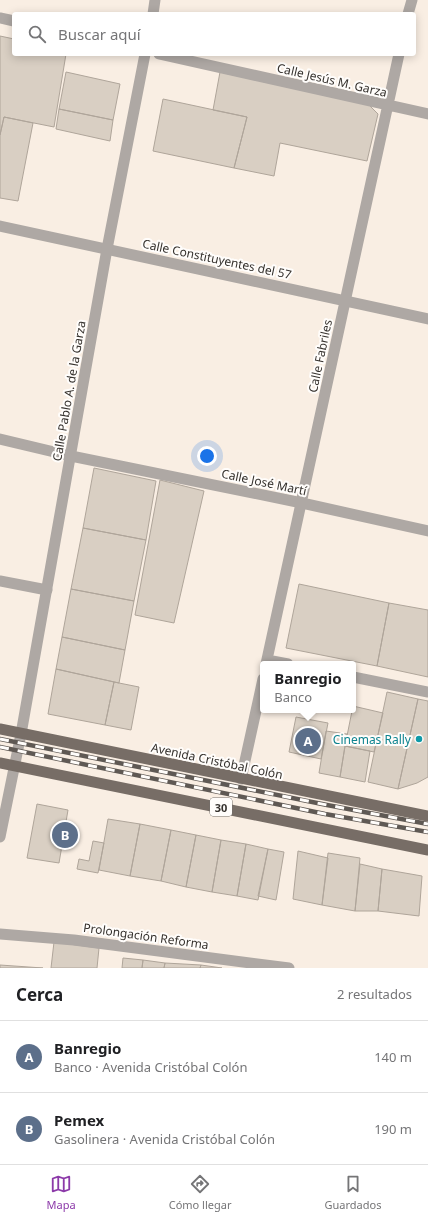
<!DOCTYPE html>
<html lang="es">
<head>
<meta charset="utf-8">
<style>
	:root { --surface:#fff; --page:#f2f2f2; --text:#202124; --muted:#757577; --line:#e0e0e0; --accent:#8c3aa9 }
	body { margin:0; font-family:"Noto Sans",sans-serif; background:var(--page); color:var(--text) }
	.you { position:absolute; left:207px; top:456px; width:14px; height:14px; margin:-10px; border:3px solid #fff; border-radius:50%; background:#1a73e8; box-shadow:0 0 0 6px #1a73e833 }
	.badge { display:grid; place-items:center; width:26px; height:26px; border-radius:50%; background:var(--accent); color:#fff; font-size:13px; font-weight:700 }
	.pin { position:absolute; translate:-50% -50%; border:2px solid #fff; box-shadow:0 1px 4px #0006 }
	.popup { position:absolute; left:260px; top:661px; width:96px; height:52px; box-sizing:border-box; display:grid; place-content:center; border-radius:4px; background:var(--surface); filter:drop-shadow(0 1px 3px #0005); font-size:13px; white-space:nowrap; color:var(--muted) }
	.popup b { font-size:15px; color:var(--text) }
	.popup::after { content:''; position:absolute; left:50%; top:100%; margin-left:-8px; border:8px solid transparent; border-top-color:var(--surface) }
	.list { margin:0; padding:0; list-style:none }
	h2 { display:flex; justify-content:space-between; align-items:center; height:52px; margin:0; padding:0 16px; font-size:17px }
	h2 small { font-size:13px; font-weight:400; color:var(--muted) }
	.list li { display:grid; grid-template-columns:26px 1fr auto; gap:12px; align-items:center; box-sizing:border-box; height:72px; padding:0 16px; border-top:1px solid var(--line) }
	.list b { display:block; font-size:15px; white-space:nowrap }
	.list p { margin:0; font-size:13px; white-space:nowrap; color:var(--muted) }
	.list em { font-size:13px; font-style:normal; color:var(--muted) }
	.icon { flex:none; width:22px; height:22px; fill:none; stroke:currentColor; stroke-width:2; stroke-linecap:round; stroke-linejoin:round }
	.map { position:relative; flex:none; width:428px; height:968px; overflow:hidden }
	.search { position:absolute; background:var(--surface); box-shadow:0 2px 10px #0003; left:12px; right:12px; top:12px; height:44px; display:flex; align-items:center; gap:10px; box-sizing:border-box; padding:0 14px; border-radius:4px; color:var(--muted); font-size:15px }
	.sheet { height:196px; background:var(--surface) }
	nav { display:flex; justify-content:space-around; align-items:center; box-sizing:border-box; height:56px; border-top:1px solid var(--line); background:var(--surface); font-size:11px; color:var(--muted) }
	nav a { display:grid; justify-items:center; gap:2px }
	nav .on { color:var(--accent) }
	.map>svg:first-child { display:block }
</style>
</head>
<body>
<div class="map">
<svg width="428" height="968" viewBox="0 0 428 968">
	<rect width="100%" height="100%" fill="#f9eee3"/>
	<path fill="#d9cfc3" stroke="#afa59a" d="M0 36 14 39V54H66L54 127 4 117 0 135Z
		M66 72 120 84 113 120 59 109Z
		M220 72 369 105 378 114 367 161 280 143 274 176 234 168 247 117 213 110Z
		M163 99 247 117 234 168 153 151Z
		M59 109 113 120 110 141 56 129Z
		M4 117 33 123 18 201 0 198V135Z
		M94 468 156 481 146 540 83 528Z
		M160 480 204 491 174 623 135 615Z
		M83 528 146 540 134 601 71 589Z
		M299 584 389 603 377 666 286 648Z
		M71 589 134 601 125 650 62 637Z
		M389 603 428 610V677L377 666Z
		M62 637 125 650 119 683 56 669Z
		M56 669 114 682 105 725 48 714Z
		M114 682 139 687 131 730 105 725Z
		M387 692 418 699 398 789 368 782Z
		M418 699 428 701V777L417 783 398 789Z
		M353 706 383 713 374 752 345 746Z
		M296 717 328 723 321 759 289 752Z
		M326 731 347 734 340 777 319 773Z
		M345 746 370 751 365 782 340 777Z
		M37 804 68 810 59 863 27 858Z
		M108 819 140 824 130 876 99 870Z
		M140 824 171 830 161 881 130 876Z
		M171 830 196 835 186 887 161 881Z
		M196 835 221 840 212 892 186 887Z
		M221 840 246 844 237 896 212 892Z
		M93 841 104 843 98 873 77 869 79 859 89 861Z
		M246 844 268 849 258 900 237 896Z
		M268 849 284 852 276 900 258 896Z
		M298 851 328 858 322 905 293 899Z
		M328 853 360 858 355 911 322 905Z
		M360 864 382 869 378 911H355Z
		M382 869 422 876 419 916 378 911Z
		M54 942 99 948 97 968H51Z
		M123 958 143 960 142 968H122Z
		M143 960 165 963 164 968H142Z
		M165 963 201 965 200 968H164Z
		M0 965 43 968H0Z
		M201 965 222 968H200Z"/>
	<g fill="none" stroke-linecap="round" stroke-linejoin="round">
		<path stroke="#aea8a4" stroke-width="11" d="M408 14 412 0
			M0 18 14 21
			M159 54 428 114
			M0 226 428 319
			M71 456 302 503 428 531
			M0 581 47 590
			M267 660 288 664
			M266 664 399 54
			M353 677 428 692
			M241 779 263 679
			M0 934 74 940 289 968"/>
		<path stroke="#aea8a4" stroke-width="11" d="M153 14 155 0
			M0 439 71 456
			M0 837 21 734 107 249 145 54"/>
		<path stroke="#776d66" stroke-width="11" d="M0 729 428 816
			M0 763 428 850"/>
		<defs>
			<path id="rail" d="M0 739 327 805 428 824
				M0 747 325 814 428 832"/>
		</defs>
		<use href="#rail" stroke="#5f5954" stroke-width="4.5"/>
		<use href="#rail" stroke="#fffdfb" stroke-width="3" stroke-dasharray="9" stroke-linecap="butt"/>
	</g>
	<circle fill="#0f9aa8" stroke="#fffdfb" stroke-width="1.5" cx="419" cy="739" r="4"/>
	<g text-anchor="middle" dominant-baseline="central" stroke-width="4" stroke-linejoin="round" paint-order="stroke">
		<rect fill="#fffdfb" stroke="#726e6b" stroke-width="1" x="210" y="798" width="22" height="18" rx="3"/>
		<g font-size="11" font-weight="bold" fill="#35312d">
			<text x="221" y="807">30</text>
		</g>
		<g font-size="12" fill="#35312d" stroke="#fffdfb">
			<text transform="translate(332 80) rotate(13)">Calle Jesús M. Garza</text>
			<text transform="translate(217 259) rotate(12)">Calle Constituyentes del 57</text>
			<text transform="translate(320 356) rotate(-78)">Calle Fabriles</text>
			<text transform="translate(69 391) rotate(-80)">Calle Pablo A. de la Garza</text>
			<text transform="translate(264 482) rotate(12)">Calle José Martí</text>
			<text transform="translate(217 761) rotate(12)">Avenida Cristóbal Colón</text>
			<text transform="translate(146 936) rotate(8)">Prolongación Reforma</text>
		</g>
		<g font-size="12" fill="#0d838f" stroke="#fffdfb" text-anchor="end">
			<text x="411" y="739">Cinemas Rally</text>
		</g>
	</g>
</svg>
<div class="you"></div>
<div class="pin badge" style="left:308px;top:741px;background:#5c6f8a">A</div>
<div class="popup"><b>Banregio</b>Banco</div>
<div class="pin badge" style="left:65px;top:835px;background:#5c6f8a">B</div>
<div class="search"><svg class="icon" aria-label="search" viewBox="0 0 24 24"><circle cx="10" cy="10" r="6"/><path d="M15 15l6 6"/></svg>Buscar aquí</div>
</div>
<section class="sheet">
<h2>Cerca<small>2 resultados</small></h2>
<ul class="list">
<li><span class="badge" style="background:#5c6f8a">A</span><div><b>Banregio</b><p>Banco · Avenida Cristóbal Colón</p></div><em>140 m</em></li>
<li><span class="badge" style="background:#5c6f8a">B</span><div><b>Pemex</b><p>Gasolinera · Avenida Cristóbal Colón</p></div><em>190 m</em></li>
</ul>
</section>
<nav>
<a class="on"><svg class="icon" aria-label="map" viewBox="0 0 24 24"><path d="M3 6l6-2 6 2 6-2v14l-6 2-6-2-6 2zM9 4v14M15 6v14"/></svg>Mapa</a>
<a><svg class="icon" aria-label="directions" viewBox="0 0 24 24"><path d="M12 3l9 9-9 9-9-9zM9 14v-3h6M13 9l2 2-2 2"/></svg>Cómo llegar</a>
<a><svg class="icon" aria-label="saved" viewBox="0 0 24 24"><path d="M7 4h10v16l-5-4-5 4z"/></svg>Guardados</a>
</nav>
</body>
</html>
